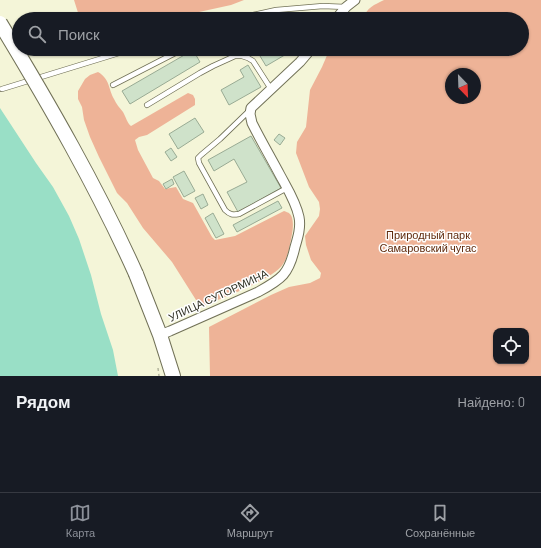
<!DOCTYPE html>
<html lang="ru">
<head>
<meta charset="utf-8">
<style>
	:root { --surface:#171b24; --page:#20242c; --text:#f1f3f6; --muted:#9ea1a6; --line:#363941; --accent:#8c9099 }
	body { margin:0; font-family:Barlow,sans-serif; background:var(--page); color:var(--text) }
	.controls { position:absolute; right:12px; bottom:12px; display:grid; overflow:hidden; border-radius:8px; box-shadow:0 1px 3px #0004 }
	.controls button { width:36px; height:36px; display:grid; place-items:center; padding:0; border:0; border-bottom:1px solid var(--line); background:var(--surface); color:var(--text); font:20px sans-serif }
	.compass { position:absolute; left:445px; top:68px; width:36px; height:36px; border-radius:50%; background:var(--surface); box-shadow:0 1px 3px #0004; rotate:157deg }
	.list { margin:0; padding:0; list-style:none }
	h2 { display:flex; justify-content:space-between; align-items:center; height:52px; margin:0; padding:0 16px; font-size:17px }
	h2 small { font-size:13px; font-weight:400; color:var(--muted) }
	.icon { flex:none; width:22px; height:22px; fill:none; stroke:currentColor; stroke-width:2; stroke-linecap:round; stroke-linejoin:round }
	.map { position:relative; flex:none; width:541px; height:376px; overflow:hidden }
	.search { position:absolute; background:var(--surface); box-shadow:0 1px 3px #0004; left:12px; right:12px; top:12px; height:44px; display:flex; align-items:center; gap:10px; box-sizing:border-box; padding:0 14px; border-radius:22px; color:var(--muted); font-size:15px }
	.sheet { height:116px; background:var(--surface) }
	nav { display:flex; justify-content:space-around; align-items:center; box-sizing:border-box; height:56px; border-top:1px solid var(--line); background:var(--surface); font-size:11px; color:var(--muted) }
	nav a { display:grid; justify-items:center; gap:2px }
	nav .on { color:var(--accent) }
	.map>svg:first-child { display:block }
</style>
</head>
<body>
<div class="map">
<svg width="541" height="376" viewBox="0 0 541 376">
	<rect width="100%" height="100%" fill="#f4f5d8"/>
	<path fill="#eeb397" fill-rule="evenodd" d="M74 0H244L231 5 199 12 180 19H80Z
		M384 0H541V376H210L209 327 271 295 289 287 310 283 320 278 321 273 311 260 306 245 305 236 319 216 320 209 319 202 309 187 296 153 297 142 306 127 310 90 322 67 328 53 333 49H522V19H363C367 7 374 5 384 0ZM451 74H475V98H451ZM496 331H526V361H496Z
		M98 72C110 79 108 88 114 99 116 104 120 108 123 112 126 117 127 123 131 126L188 93 193 95 195 99V105L147 135 139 137 135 140 138 150 153 178 159 181 165 189 176 187 183 199 193 203 212 237 215 240 235 236 284 211C286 212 288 212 290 214 294 218 293 229 292 234 290 244 289 255 283 264 274 279 223 298 205 305L196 300 172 262 143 228 127 203 117 193 99 157 90 137 84 120 82 107 78 99V91L85 79 90 75Z"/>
	<path fill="#99dfc6" d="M0 108 36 163 53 187 69 216 79 239 91 275 101 314 113 350 118 376H0Z"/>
	<path fill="#cfe2ca" stroke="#99ab94" d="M260 49H295L266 66 257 51Z
		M193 50 200 62 130 104 122 91Z
		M248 65 261 87 229 105 221 90 244 77 240 70Z
		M195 118 204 132 178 149 169 134Z
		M279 134 285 138 280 145 274 140Z
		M251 136 281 188 238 212 227 192 247 182 234 159 214 171 208 160Z
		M171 148 177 157 171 161 165 152Z
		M184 171 195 191 184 197 173 177Z
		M172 179 174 184 166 189 163 184Z
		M203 194 208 205 201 209 195 198Z
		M278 201 282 208 237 232 233 225Z
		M213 213 224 234 216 238 205 218Z"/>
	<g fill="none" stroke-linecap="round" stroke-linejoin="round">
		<defs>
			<path id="service" d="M235 19 276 10 323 6 346 7
				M113 85 183 49
				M2 89 132 49
				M147 105 200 73 213 66 235 56H242L248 58 253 61 271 89
				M249 111 220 139 201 155 198 158 199 163 225 210C230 215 233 215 239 214L287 188"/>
			<path id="minor" d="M336 19 346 7 355 0
				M160 335 170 331 258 292C282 279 289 274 295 247 298 237 301 227 299 217 296 202 287 188 280 175 271 158 261 141 252 123L250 114 251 108 300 62 311 49"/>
			<path id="primary" d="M136 274 160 335 173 376"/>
		</defs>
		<use href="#service" stroke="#717157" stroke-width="6"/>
		<use href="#minor" stroke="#717157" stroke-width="11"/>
		<use href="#primary" stroke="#717157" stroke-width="16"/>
		<path stroke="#b4b59d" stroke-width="1.5" stroke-dasharray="3 3" stroke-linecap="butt" d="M158 368 159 376"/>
		<use href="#service" stroke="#fff" stroke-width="4.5"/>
		<use href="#minor" stroke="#fff" stroke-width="9"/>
		<use href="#primary" stroke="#fff" stroke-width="14"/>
		<defs>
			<path id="primary-bridge" d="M0 23C49 104 97 187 136 274"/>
		</defs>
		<use href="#primary-bridge" stroke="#717157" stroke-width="16" stroke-linecap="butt"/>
		<use href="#primary-bridge" stroke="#fff" stroke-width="14"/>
	</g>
	<g text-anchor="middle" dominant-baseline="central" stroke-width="3" stroke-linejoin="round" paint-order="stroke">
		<g font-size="11" fill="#602b0d" stroke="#fff">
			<text x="428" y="234">Природный парк<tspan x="428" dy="13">Самаровский чугас</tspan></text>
		</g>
		<g font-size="11" fill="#303125" stroke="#fff">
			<text transform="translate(218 295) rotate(-25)">УЛИЦА СУТОРМИНА</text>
		</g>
	</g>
</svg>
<div class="controls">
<button><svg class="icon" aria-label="locate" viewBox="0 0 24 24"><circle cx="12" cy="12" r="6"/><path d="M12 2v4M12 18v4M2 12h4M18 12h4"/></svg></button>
</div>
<svg class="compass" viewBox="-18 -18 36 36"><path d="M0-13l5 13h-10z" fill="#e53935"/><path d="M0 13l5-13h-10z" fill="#9ea1a6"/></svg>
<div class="search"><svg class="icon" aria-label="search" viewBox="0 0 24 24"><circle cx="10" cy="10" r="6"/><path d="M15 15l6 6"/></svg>Поиск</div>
</div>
<section class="sheet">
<h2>Рядом<small>Найдено: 0</small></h2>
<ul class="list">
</ul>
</section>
<nav>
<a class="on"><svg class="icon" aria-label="map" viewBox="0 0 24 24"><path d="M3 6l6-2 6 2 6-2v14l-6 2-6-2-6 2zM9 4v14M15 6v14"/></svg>Карта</a>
<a><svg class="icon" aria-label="directions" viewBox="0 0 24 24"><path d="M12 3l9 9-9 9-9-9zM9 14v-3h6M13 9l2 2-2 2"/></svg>Маршрут</a>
<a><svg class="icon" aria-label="saved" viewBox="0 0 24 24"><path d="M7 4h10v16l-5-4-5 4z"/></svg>Сохранённые</a>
</nav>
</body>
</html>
